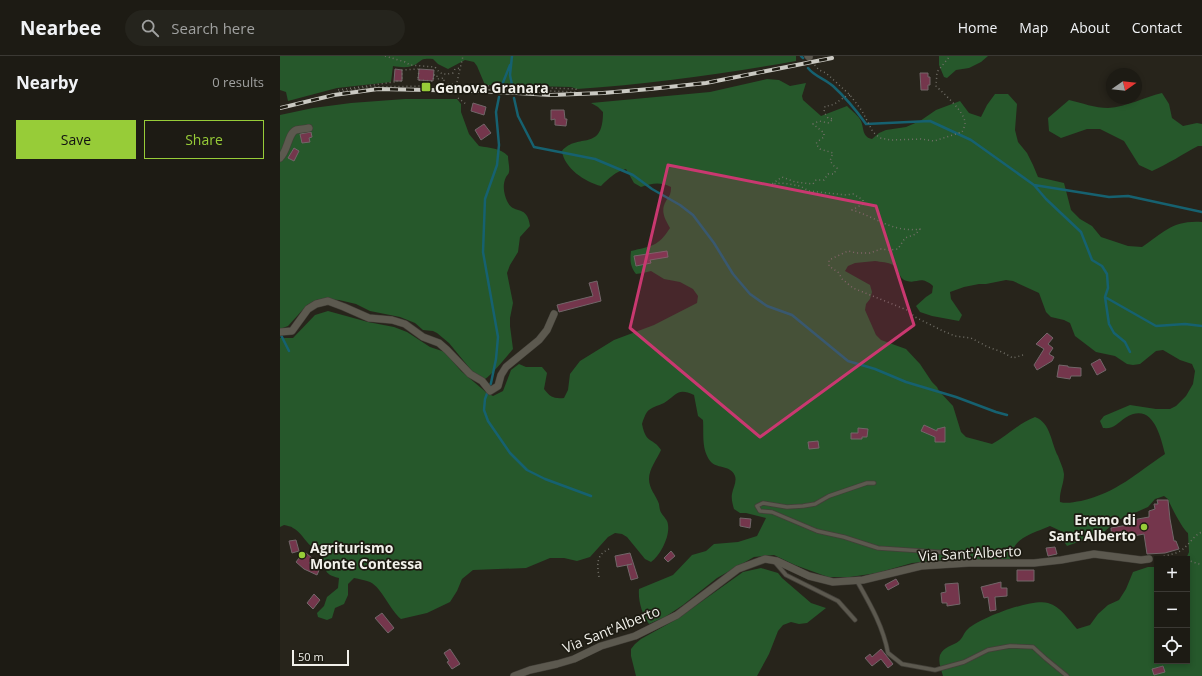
<!DOCTYPE html>
<html lang="en">
<head>
<meta charset="utf-8">
<style>
	:root { --surface:#1d1b14; --page:#25241d; --text:#f1f3f6; --muted:#a0a1a0; --line:#3b3934; --accent:#97cc38 }
	body { margin:0; font-family:"Open Sans",sans-serif; background:var(--page); color:var(--text) }
	.controls { position:absolute; right:12px; bottom:12px; display:grid; overflow:hidden; border-radius:0px; box-shadow:0 2px 6px #0003 }
	.controls button { width:36px; height:36px; display:grid; place-items:center; padding:0; border:0; border-bottom:1px solid var(--line); background:var(--surface); color:var(--text); font:20px sans-serif }
	.compass { position:absolute; left:826px; top:12px; width:36px; height:36px; border-radius:50%; background:var(--surface); box-shadow:0 2px 6px #0003; rotate:76deg }
	.scale { position:absolute; left:12px; bottom:10px; width:57px; box-sizing:border-box; padding-left:4px; border:2px solid #f1f0ea; border-top:0; font-size:11px; line-height:14px; white-space:nowrap; color:#f1f0ea; -webkit-text-stroke:3px #1d1b12; paint-order:stroke }
	.list { margin:0; padding:0; list-style:none }
	h2 { display:flex; justify-content:space-between; align-items:center; height:52px; margin:0; padding:0 16px; font-size:17px }
	h2 small { font-size:13px; font-weight:400; color:var(--muted) }
	.actions { display:flex; gap:8px; padding:12px 16px }
	.actions a { flex:1; padding:9px 0; border:1px solid var(--accent); border-radius:0px; text-align:center; font-size:14px; color:var(--accent) }
	.actions .main { background:var(--accent); color:#111 }
	.icon { flex:none; width:22px; height:22px; fill:none; stroke:currentColor; stroke-width:2; stroke-linecap:round; stroke-linejoin:round }
	.map { position:relative; flex:none; width:922px; height:620px; overflow:hidden }
	header { display:flex; align-items:center; gap:24px; box-sizing:border-box; height:56px; padding:0 20px; background:var(--surface); border-bottom:1px solid var(--line) }
	header strong { font-size:19px }
	nav { display:flex; gap:22px; margin-inline-start:auto; font-size:14px }
	.search { width:280px; height:36px; background:var(--page); display:flex; align-items:center; gap:10px; box-sizing:border-box; padding:0 14px; border-radius:22px; color:var(--muted); font-size:15px }
	main { display:flex }
	aside { flex:1; background:var(--surface) }
	.map>svg:first-child { display:block }
</style>
</head>
<body>
<header>
<strong>Nearbee</strong>
<div class="search"><svg class="icon" aria-label="search" viewBox="0 0 24 24"><circle cx="10" cy="10" r="6"/><path d="M15 15l6 6"/></svg>Search here</div>
<nav><a>Home</a><a>Map</a><a>About</a><a>Contact</a></nav>
</header>
<main>
<aside>
<h2>Nearby<small>0 results</small></h2>
<ul class="list">
</ul>
<div class="actions"><a class="main">Save</a><a>Share</a></div>
</aside>
<div class="map">
<svg width="922" height="620" viewBox="0 0 922 620">
	<rect width="100%" height="100%" fill="#27241b"/>
	<path fill="#26582b" fill-rule="evenodd" d="M0 0H516V5C443 18 370 28 297 33L291 31 205 29 197 10 194 6 185 4 168 13 158 8 153 3C138 2 144 5 132 10 126 12 119 11 113 10L111 26 57 32 8 45 6 36 0 34Z
		M659 0H708L701 6 689 12 676 14 667 22 664 21 659 9Z
		M487 23 499 24 510 30 526 27 522 40 523 44 541 60 567 50C572 55 579 60 581 65 584 72 582 81 592 83L599 77 606 74 626 71 640 65 656 54 680 45 689 57 701 61 707 49 715 38H728L737 48 735 74 738 86 747 97 753 109 758 121 784 127 791 154 800 163 812 170 821 181 848 190 862 191C884 176 893 164 922 166V620H663C661 613 658 606 660 599 664 590 673 590 679 585 683 582 684 576 688 573 700 562 752 542 768 547 781 551 788 563 797 573L810 569 818 558 828 549 839 544 846 533 853 516 868 511H877V605H907L906 503 909 496 908 477C903 474 890 449 888 443L884 440 875 443 868 451 836 465 823 477 787 490 785 487 783 476 770 470C752 478 733 481 730 503H674L632 507 597 517 570 521H548L515 509 494 499 474 501 437 522 403 549 385 561 369 568C362 558 358 545 359 533L393 519 412 499 426 495 434 488 458 486 477 480 486 462 466 457H460L454 453C453 449 451 443 452 438 453 432 457 426 455 420 451 409 438 413 431 406 421 394 424 378 423 364L418 360 414 339C397 331 396 340 384 347 378 350 371 351 367 356 365 359 363 364 362 368 366 389 373 381 381 394 377 403 369 413 369 423 369 433 376 439 379 448 379 449 380 454 380 454 381 458 385 461 387 465 392 477 381 499 371 506L365 503 347 481 342 478 335 477 328 481 310 501 297 505 284 502H270L246 512 193 514 182 523 177 535 170 546 147 557 121 563C110 554 102 532 90 526 85 524 79 523 74 522L68 528V539L64 548 55 552 52 562 47 564 38 561 37 557 44 550 47 541 58 532 59 522C41 518 47 511 41 499 39 495 34 493 31 490 25 485 20 475 13 472 11 470 7 470 4 469L0 471V282H13L35 259 48 255 88 266 114 271 127 276 150 291 165 296 181 315 207 337 213 340 223 335 231 314 239 308 246 311H262L267 317 264 333C270 341 274 343 284 342L288 334 290 318 300 305 334 284 374 269 417 247 418 240 413 233 400 226 384 223 371 215 363 217 356 218C350 210 350 204 351 195 371 190 378 191 390 172 385 163 380 155 386 145 389 140 391 139 391 131 380 126 373 127 361 131L354 127 346 113C335 116 329 122 321 130 305 126 284 112 282 95 298 76 323 97 323 56L318 51 311 47 430 36ZM595 205C601 206 608 206 613 209 620 213 618 223 627 225 638 228 640 219 653 230L652 237 646 241 636 250 640 256 652 260 679 265 682 259 671 243 670 236 684 231 699 228H706L726 224 733 225 759 237 766 256 771 261 784 264 790 267 795 280 816 296 835 300 847 308 853 309 860 308 876 295 883 294 900 304 912 308 915 315 913 328 906 340 896 350 890 353H876L850 349 824 360 820 365 823 372C835 373 836 368 845 362 872 345 880 378 885 398 855 418 838 436 801 445 793 446 787 448 780 446 779 436 784 428 784 418 783 411 780 406 778 400 771 387 771 367 755 361 739 367 727 380 712 388L686 381 681 376 673 350 659 335 657 331 652 326 640 308 626 293 601 284 596 279 585 254 586 248 590 243 592 236 590 229 565 215 568 210 575 207Z
		M882 37 889 48 892 62 903 70 917 67 922 68V90H918C903 98 888 108 872 115L859 109 844 85 820 73H807L781 82 769 75 768 62 789 44C802 47 815 52 828 52 847 51 864 41 882 37Z
		M125 43H177L181 48V56L189 78 199 90C210 92 220 92 228 100 228 105 230 112 229 116 229 118 227 119 226 121 222 129 224 138 227 145 234 160 247 147 250 170L240 181 238 196 230 209 227 217 233 247 230 262V270L233 293C227 300 212 319 205 323L192 315 169 287 157 277 153 275 143 274 135 267 120 261 90 255 76 248 59 244 45 243 36 244 27 249 8 270 0 273V59L33 52 71 47Z
		M481 512 498 517 502 522 531 547 546 552 527 567 519 568 511 566 503 569 498 575 489 598 477 620H356L351 600V593L355 588 361 583 397 563 463 516Z"/>
	<g fill="none" stroke-linecap="round" stroke-linejoin="round">
		<path stroke="#166170" stroke-width="2.5" d="M521 0 523 2
			M528 12C534 20 545 23 553 30 565 41 576 54 586 68L650 65 691 84 754 129 766 143 801 176 812 204 822 210 827 218 828 232 825 241 829 268 834 277 845 286 850 296
			M222 29 230 9
			M232 29 230 19 232 0
			M219 41 216 56 219 89 217 109 205 143 203 196 218 281 216 303 211 327 205 343 204 354 208 365 230 397 247 414 265 423 311 440
			M234 42 238 60 254 91 315 103 353 119 372 133 400 149 413 159 434 187 453 218 470 238 487 250 512 259 568 305 595 313 626 326 676 341 716 356 727 359
			M754 129 829 141 848 140 922 156
			M825 241 876 270 905 268 922 270
			M0 277 9 295"/>
	</g>
	<path fill="#74364c" stroke="#726669" d="M115 13 122 14V25H114Z
		M139 13 154 14 153 25 138 24Z
		M640 17H648V21H650V29H648V34H641Z
		M193 47 206 51 204 59 191 55Z
		M271 54H284L285 63H287L286 70 275 69V63L271 64Z
		M204 68 211 77 201 84 195 74Z
		M31 76 32 81 29 82 30 86 22 87 20 78Z
		M14 92 19 95 14 105 8 102Z
		M387 195 388 201 370 204 371 207 356 210 354 200Z
		M317 225 321 245 279 256 277 249 313 240 309 227Z
		M767 277 773 282 768 288 773 292 769 298 774 301 772 305 757 314 754 309 764 293 756 288Z
		M820 303 826 314 817 319 811 308Z
		M779 309 788 310V311L801 312V320H791L790 323 777 321Z
		M644 369 657 375V373L665 371V386H655V381L641 375Z
		M578 372 588 373 587 381H582V383H571V377H578Z
		M538 385 539 392 529 393 528 386Z
		M877 444H888L890 463 894 485H896L899 493 885 497 867 498 864 478 832 484 831 472 853 468 852 464 869 461V455L875 453 874 448H878Z
		M460 462 471 463 470 472 460 470Z
		M16 484 19 495 12 497 9 485Z
		M775 491 777 498 768 500 766 492Z
		M391 495 395 500 388 506 384 502Z
		M23 497H26L33 503 29 507 40 512 37 519 24 513 16 506Z
		M350 497 358 522 351 524 347 509 352 508 337 511 335 500Z
		M737 514H754V525H737Z
		M616 523 619 528 608 534 605 529Z
		M721 526V532H727V540L715 541 716 554 710 555 708 541 704 542 701 531Z
		M678 527 680 548 667 550V547H662L661 537 666 536 665 528Z
		M34 538 40 544 33 553 27 547Z
		M102 557 114 572 108 577 95 562Z
		M170 593 180 608 172 613 167 606 169 605 164 597Z
		M601 593 613 608 608 612 601 603 592 610 585 602 590 598 592 601Z
		M883 610 885 616 874 619 872 613Z"/>
	<g fill="none" stroke-linecap="round" stroke-linejoin="round">
		<defs>
			<path id="lane" d="M594 427H587L549 440 535 448 523 450 507 451 483 447 477 450 480 455 492 456 537 475 564 481 598 492 688 498 689 507
				M494 505 506 519 558 545 575 564
				M577 525C590 548 603 570 608 597L622 608 655 614 684 606 708 594 730 590 753 591 765 602 787 620"/>
			<path id="street" d="M528 0 529 1
				M0 102C8 95 8 77 16 74 20 73 25 73 29 72
				M0 276 12 275 28 253 36 248 48 245 64 251 89 262 112 264 125 268 143 281 159 287 167 294 190 318 202 325 210 335 218 330 221 319 226 311 259 284 267 274 274 258
				M234 620 250 614 277 608 294 603 321 590 355 580 397 559 458 513 485 503 497 505 529 520 553 526 583 524 641 510 689 507H754L781 504 814 498 861 504 869 503"/>
		</defs>
		<use href="#lane" stroke="#423f38" stroke-width="5"/>
		<use href="#street" stroke="#423f38" stroke-width="8"/>
		<path stroke="#727068" stroke-width="1.5" stroke-dasharray="1 3" stroke-linecap="butt" d="M105 0 125 6 130 9 155 11C161 19 163 19 173 17L175 13 180 12
			M532 6 539 14 546 17 570 39 582 55 593 76 600 82 611 84 641 83 654 85 682 76C683 74 685 70 685 67 685 56 664 38 656 30L657 16 670 0
			M139 13 138 24 153 25 154 19H157V23L164 22V28L296 33V36L145 30 88 31 58 36V34L114 26V25H122V14Z
			M177 26 183 0
			M570 39C559 42 557 50 545 50L544 56 548 62 553 63 549 67 539 65 533 68 544 77V81L537 86 536 88 540 93 553 97 550 105 554 110 557 112 554 118H548L544 124H536L533 128 515 126 502 121 492 128 501 127 509 128 520 130 529 135 566 139 573 138 583 144V148L572 154C596 161 613 177 640 173L636 178 625 182 618 193 609 194 601 193 590 197H577L568 195 549 204V210L559 217 562 223 573 232 627 254 635 261 663 275 675 280 691 282 708 291 722 296 733 302 743 299
			M178 42 186 48
			M876 502C883 500 892 499 898 496 908 492 912 480 922 476
			M883 503 900 501 905 503
			M907 504 922 509
			M319 521C317 508 316 499 329 493"/>
		<use href="#lane" stroke="#5c594f" stroke-width="3.5"/>
		<use href="#street" stroke="#5c594f" stroke-width="7"/>
		<defs>
			<path id="rail" d="M0 52 54 39 98 33 199 35 271 39 323 37 370 33 426 27 552 2"/>
		</defs>
		<use href="#rail" stroke="#cac9c2" stroke-width="4"/>
		<use href="#rail" stroke="#1d1b12" stroke-width="2.5" stroke-dasharray="8" stroke-linecap="butt"/>
	</g>
	<path fill="#c93870" fill-opacity="0.2" stroke="#c93870" stroke-width="3" stroke-linejoin="round" d="M388 109 596 150 634 269 480 381 350 272Z"/>
	<g fill="#97cc38" stroke="#1d1b12" stroke-width="1.5">
		<rect x="141" y="26" width="10" height="10" rx="2"/>
		<circle cx="864" cy="471" r="4"/>
		<circle cx="22" cy="499" r="4"/>
	</g>
	<g text-anchor="middle" dominant-baseline="central" stroke-width="3.5" stroke-linejoin="round" paint-order="stroke">
		<g font-size="14" font-weight="bold" fill="#f1f0ea" stroke="#1d1b12" text-anchor="start">
			<text x="155" y="31">Genova Granara</text>
			<text x="856" y="463" text-anchor="end">Eremo di<tspan x="856" dy="16">Sant'Alberto</tspan></text>
			<text x="30" y="491">Agriturismo<tspan x="30" dy="16">Monte Contessa</tspan></text>
		</g>
		<g font-size="14" fill="#f1f0ea" stroke="#1d1b12">
			<text transform="translate(690 497) rotate(-3)">Via Sant'Alberto</text>
			<text transform="translate(331 573) rotate(-22)">Via Sant'Alberto</text>
		</g>
	</g>
</svg>
<div class="controls">
<button>+</button>
<button>−</button>
<button><svg class="icon" aria-label="locate" viewBox="0 0 24 24"><circle cx="12" cy="12" r="6"/><path d="M12 2v4M12 18v4M2 12h4M18 12h4"/></svg></button>
</div>
<svg class="compass" viewBox="-18 -18 36 36"><path d="M0-13l5 13h-10z" fill="#e53935"/><path d="M0 13l5-13h-10z" fill="#a0a1a0"/></svg>
<div class="scale">50 m</div>
</div>
</main>
</body>
</html>
